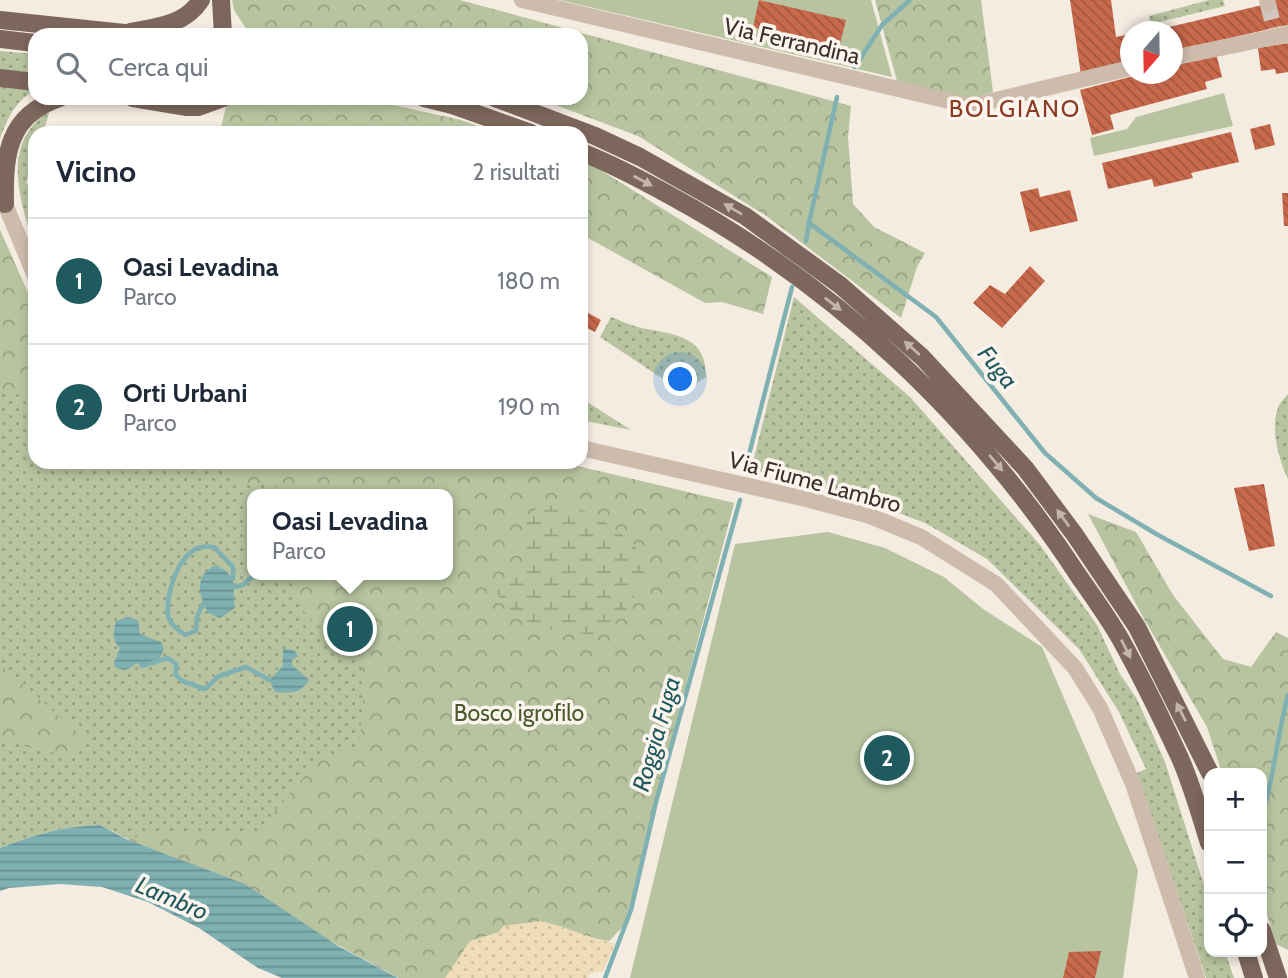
<!DOCTYPE html>
<html lang="it">
<head>
<meta charset="utf-8">
<style>
	:root { --surface:#fff; --page:#f6f6f7; --text:#1f2937; --muted:#747a83; --line:#e0e1e3; --accent:#1f5a5e }
	body { margin:0; font-family:Cabin,sans-serif; background:var(--page); color:var(--text) }
	.controls { position:absolute; right:21px; bottom:21px; display:grid; overflow:hidden; border-radius:14px; box-shadow:0 4px 10px #0003 }
	.controls button { width:63px; height:63px; display:grid; place-items:center; padding:0; border:0; border-bottom:2px solid var(--line); background:var(--surface); color:var(--text); font:35px sans-serif }
	.compass { position:absolute; left:1120px; top:21px; width:63px; height:63px; border-radius:50%; background:var(--surface); box-shadow:0 4px 10px #0003; rotate:200deg }
	.you { position:absolute; left:681px; top:380px; width:24px; height:24px; margin:-18px; border:5px solid #fff; border-radius:50%; background:#1a73e8; box-shadow:0 0 0 10px #1a73e833 }
	.badge { display:grid; place-items:center; width:46px; height:46px; border-radius:50%; background:var(--accent); color:#fff; font-size:23px; font-weight:700 }
	.pin { position:absolute; translate:-50% -50%; border:4px solid #fff; box-shadow:0 2px 7px #0006 }
	.popup { position:absolute; left:247px; top:489px; width:206px; height:91px; box-sizing:border-box; display:grid; place-content:center; border-radius:14px; background:var(--surface); filter:drop-shadow(0 2px 5px #0005); font-size:23px; white-space:nowrap; color:var(--muted) }
	.popup b { font-size:26px; color:var(--text) }
	.popup::after { content:''; position:absolute; left:50%; top:100%; margin-left:-14px; border:14px solid transparent; border-top-color:var(--surface) }
	.list { margin:0; padding:0; list-style:none }
	h2 { display:flex; justify-content:space-between; align-items:center; height:91px; margin:0; padding:0 28px; font-size:30px }
	h2 small { font-size:23px; font-weight:400; color:var(--muted) }
	.list li { display:grid; grid-template-columns:46px 1fr auto; gap:21px; align-items:center; box-sizing:border-box; height:126px; padding:0 28px; border-top:2px solid var(--line) }
	.list b { display:block; font-size:26px; white-space:nowrap }
	.list p { margin:0; font-size:23px; white-space:nowrap; color:var(--muted) }
	.list em { font-size:23px; font-style:normal; color:var(--muted) }
	.icon { flex:none; width:38px; height:38px; fill:none; stroke:currentColor; stroke-width:2; stroke-linecap:round; stroke-linejoin:round }
	.map { position:relative; flex:none; width:1288px; height:978px; overflow:hidden }
	.search { position:absolute; background:var(--surface); box-shadow:0 4px 10px #0003; left:28px; top:28px; width:560px; height:77px; display:flex; align-items:center; gap:18px; box-sizing:border-box; padding:0 24px; border-radius:21px; color:var(--muted); font-size:26px }
	.panel { position:absolute; background:var(--surface); box-shadow:0 4px 10px #0003; left:28px; top:126px; width:560px; height:343px; border-radius:21px }
	.map>svg:first-child { display:block }
</style>
</head>
<body>
<div class="map">
<svg width="1288" height="978" viewBox="0 0 1288 978">
	<defs>
		<pattern id="grass-dots" width="8" height="8" patternUnits="userSpaceOnUse" patternTransform="scale(1.75)"><rect width="8" height="8" fill="#b8c4a0"/><path d="M2 2h.1M6 6h.1" fill="none" stroke="#97a083" stroke-width="1.8" stroke-linecap="round"/></pattern>
		<pattern id="forest-crowns" width="20" height="18" patternUnits="userSpaceOnUse" patternTransform="scale(1.75)"><rect width="20" height="18" fill="#b8c4a0"/><path d="M2 6a3 3 0 1 1 6 0M12 15a3 3 0 1 1 6 0" fill="none" stroke="#97a083"/></pattern>
		<pattern id="wetland-marsh" width="20" height="14" patternUnits="userSpaceOnUse" patternTransform="scale(1.75)"><rect width="20" height="14" fill="#b8c4a0"/><path d="M1 5h8M5 5V1M11 12h8M15 12V8" fill="none" stroke="#97a083"/></pattern>
		<pattern id="sand-dots" width="8" height="8" patternUnits="userSpaceOnUse" patternTransform="scale(1.75)"><rect width="8" height="8" fill="#efdcb8"/><path d="M2 2h.1M6 6h.1" fill="none" stroke="#cebd9e" stroke-width="1.8" stroke-linecap="round"/></pattern>
		<pattern id="water-rules" width="6" height="5" patternUnits="userSpaceOnUse" patternTransform="scale(1.75)"><rect width="6" height="5" fill="#7fb0b2"/><path d="M0 2.5h6" fill="none" stroke="#699091"/></pattern>
		<pattern id="building-back-hatch" width="6" height="6" patternUnits="userSpaceOnUse" patternTransform="scale(1.75)"><rect width="6" height="6" fill="#c8694b"/><path d="M-1 5l2 2M0 0l6 6M5-1l2 2" fill="none" stroke="#a4573f"/></pattern>
	</defs>
	<rect width="100%" height="100%" fill="#f4ebe1"/>
	<path fill="url(#grass-dots)" fill-rule="evenodd" d="M1209 0H1223L1225 6 1151 24 1149 16Z
		M0 51 35 54V73L0 70Z
		M0 82 35 90C15 102 8 117 0 139Z
		M50 110 43 133H35V156L26 183 35 187 29 212 35 214V248C19 198 0 144 50 110Z
		M0 230 35 309V462H561L734 503 650 821 628 921 609 941 579 935 566 928 541 921 470 941 445 978H399L325 938 100 825C64 826 33 835 0 848ZM252 494H448V575H252Z
		M794 297 910 397 1040 545 1097 625 1120 674 1137 699 1165 762 1209 901V952H1225L1234 978H1206L1137 773 1146 769 1119 712 1079 649 987 559 925 523 845 492 751 470Z
		M611 317C620 320 629 325 638 327 670 335 707 333 706 377L691 387 666 381 600 337Z
		M1288 394V479C1279 460 1270 429 1278 408 1279 403 1285 398 1288 394Z
		M581 398 631 430 581 420Z"/>
	<path fill="url(#forest-crowns)" d="M232 0H460L851 106 848 137 853 204 874 227 925 253 917 267 901 318 765 215 638 136 537 98H581V35H272L247 30 234 10Z
		M875 0H981L993 92 969 99 897 81Z
		M241 98H362L461 120 498 133H224L221 128 226 106Z
		M581 162 594 166 772 277 763 314 722 302 705 303 581 234Z
		M0 230 35 309V392L0 393Z
		M228 462H551L734 503 650 821 628 921 609 941 579 935 566 928 541 921 511 924 503 926 499 932 470 941 445 978H399L325 938 245 884 128 840 149 831 227 836 258 831 320 758 359 748 365 682 358 647C323 630 306 624 290 587L303 575H448V494H280L272 480 254 486 231 481Z
		M1088 514 1136 532 1173 595 1223 659 1251 667 1276 632 1288 638V950L1276 944 1262 898V773H1222L1207 727 1144 619Z
		M0 665 83 737 75 757 27 747 14 739 0 743Z"/>
	<path fill="url(#wetland-marsh)" d="M574 505 608 524 635 545 646 577 625 612 595 635 555 630 518 619 492 588 526 564 524 527 538 506Z"/>
	<path fill="url(#sand-dots)" d="M541 921C566 928 590 937 615 944L603 971 590 974 588 978H445L470 941 499 932 503 926Z"/>
	<path fill="#b8c4a0" d="M559 0H871L892 77Z
		M1224 93 1233 126 1094 156 1090 138 1127 129 1136 117Z
		M828 532 885 548 944 577 983 609 1042 647 1138 870 1123 978H630L735 544Z"/>
	<path fill="url(#water-rules)" d="M216 565C241 577 231 587 235 608L220 618 208 613C198 594 194 575 216 565Z
		M128 617 138 620 140 634 161 642 164 649 158 662 142 666 137 663C128 670 125 672 115 667L114 663 120 648C112 641 113 631 116 621Z
		M283 648 295 651 298 656 292 660V665L309 680C300 694 291 693 275 692L269 680 283 666Z
		M100 825 128 840 245 884 338 946 398 978H282L258 968 199 928 148 902 102 887 60 884 9 888 0 891V848C33 835 64 826 100 825Z"/>
	<g fill="none" stroke-linecap="round" stroke-linejoin="round">
		<path stroke="#7fb0b2" stroke-width="4.5" d="M855 67 882 25 910 0
			M837 97 809 223 936 317 1045 453 1096 498 1158 535 1271 596
			M806 241 809 223
			M745 470 792 287
			M235 587 243 585 254 575
			M203 604 197 617 196 631 185 635C179 631 172 626 169 619 163 598 179 550 202 547 206 546 210 547 214 547L233 567V579
			M142 666 168 658 176 664V675L182 681 205 689 219 676 246 667 269 680
			M1262 817C1274 777 1277 736 1288 695
			M605 978 631 910 656 802 740 500"/>
	</g>
	<path fill="url(#building-back-hatch)" d="M759 0 846 20 839 48 753 27Z
		M1070 0H1111L1116 37 1130 34V62L1081 75Z
		M1275 0H1288V25L1172 51V32H1148L1275 2Z
		M1288 43V72L1276 74 1275 69 1261 71 1258 48Z
		M1216 53 1222 77 1205 82 1207 89 1110 115 1114 129 1092 135 1080 90 1141 74H1172V65Z
		M1270 124 1275 145 1255 150 1250 129Z
		M1231 132 1239 162 1191 173 1193 178 1154 187 1152 179 1108 189 1102 163Z
		M1038 188 1040 197 1070 190 1078 221 1030 232 1020 192Z
		M1282 193H1288V226H1284Z
		M1030 266 1045 281 1002 328 973 303 990 285 1005 294Z
		M581 309 601 320 595 332 581 325Z
		M1264 484 1275 546 1249 551 1234 488Z
		M1101 951 1095 978H1063L1069 952Z"/>
	<g fill="none" stroke-linecap="round" stroke-linejoin="round">
		<path stroke="#cfc6bd" stroke-width="16" stroke-dasharray="16 8" stroke-linecap="butt" d="M1268 4 1274 28"/>
		<path stroke="#cdbbac" stroke-width="16" d="M522 0 970 106 1130 68
			M1267 0 1268 4
			M1172 58 1288 34
			M5 204 35 276
			M581 448 806 499 870 516 921 537 996 584 1075 668 1100 708 1133 784 1197 978"/>
		<path stroke="#7d675c" stroke-width="18" d="M221 0 223 35
			M0 20 144 35
			M130 32C157 27 185 25 201 0
			M0 39 35 43
			M0 78 35 82
			M133 98 187 107H198L223 98
			M424 98 452 105 531 133
			M495 98 595 136 640 157 745 216 840 285 922 357 1025 468 1075 535 1137 627 1210 773
			M581 152C612 164 642 180 671 196 838 287 977 420 1080 578 1094 598 1109 619 1121 640 1142 678 1162 719 1180 758 1192 785 1200 815 1209 843
			M5 204C4 156 7 115 60 98
			M1262 930 1278 978
			M1246 952 1254 978"/>
	</g>
	<defs><path id="oneway-solid" d="M-6-.8H1V-3.2L6.5 0L1 3.2V.8H-6Z" transform="scale(1.75)"/></defs>
	<g fill="#c2b5ac">
		<use href="#oneway-solid" transform="translate(643 181) rotate(28)"/>
		<use href="#oneway-solid" transform="translate(733 209) rotate(-149)"/>
		<use href="#oneway-solid" transform="translate(833 304) rotate(38)"/>
		<use href="#oneway-solid" transform="translate(912 348) rotate(-138)"/>
		<use href="#oneway-solid" transform="translate(996 463) rotate(50)"/>
		<use href="#oneway-solid" transform="translate(1063 518) rotate(-126)"/>
		<use href="#oneway-solid" transform="translate(1126 649) rotate(63)"/>
		<use href="#oneway-solid" transform="translate(1181 712) rotate(-117)"/>
	</g>
	<g text-anchor="middle" dominant-baseline="central" stroke-width="7" stroke-linejoin="round" paint-order="stroke">
		<g font-size="23" fill="#3b302b" stroke="#fbf5ee">
			<text transform="translate(792 41) rotate(13)">Via Ferrandina</text>
			<text transform="translate(815 482) rotate(15)">Via Fiume Lambro</text>
		</g>
		<g font-size="23" fill="#4a5a2e" stroke="#fbf5ee">
			<text x="519" y="713">Bosco igrofilo</text>
		</g>
		<g font-size="24" letter-spacing="2" fill="#8c3b22" stroke="#fbf5ee">
			<text x="1015" y="108">BOLGIANO</text>
		</g>
		<g font-size="24" font-style="italic" fill="#1f5a5e" stroke="#fbf5ee">
			<text transform="translate(998 367) rotate(51)">Fuga</text>
			<text transform="translate(656 734) rotate(-74)">Roggia Fuga</text>
			<text transform="translate(172 898) rotate(23)">Lambro</text>
		</g>
	</g>
</svg>
<div class="controls">
<button>+</button>
<button>−</button>
<button><svg class="icon" aria-label="locate" viewBox="0 0 24 24"><circle cx="12" cy="12" r="6"/><path d="M12 2v4M12 18v4M2 12h4M18 12h4"/></svg></button>
</div>
<svg class="compass" viewBox="-18 -18 36 36"><path d="M0-13l5 13h-10z" fill="#e53935"/><path d="M0 13l5-13h-10z" fill="#747a83"/></svg>
<div class="you"></div>
<div class="pin badge" style="left:350px;top:629px">1</div>
<div class="popup"><b>Oasi Levadina</b>Parco</div>
<div class="pin badge" style="left:887px;top:758px">2</div>
<div class="search"><svg class="icon" aria-label="search" viewBox="0 0 24 24"><circle cx="10" cy="10" r="6"/><path d="M15 15l6 6"/></svg>Cerca qui</div>
<section class="panel">
<h2>Vicino<small>2 risultati</small></h2>
<ul class="list">
<li><span class="badge">1</span><div><b>Oasi Levadina</b><p>Parco</p></div><em>180 m</em></li>
<li><span class="badge">2</span><div><b>Orti Urbani</b><p>Parco</p></div><em>190 m</em></li>
</ul>
</section>
</div>
</body>
</html>
